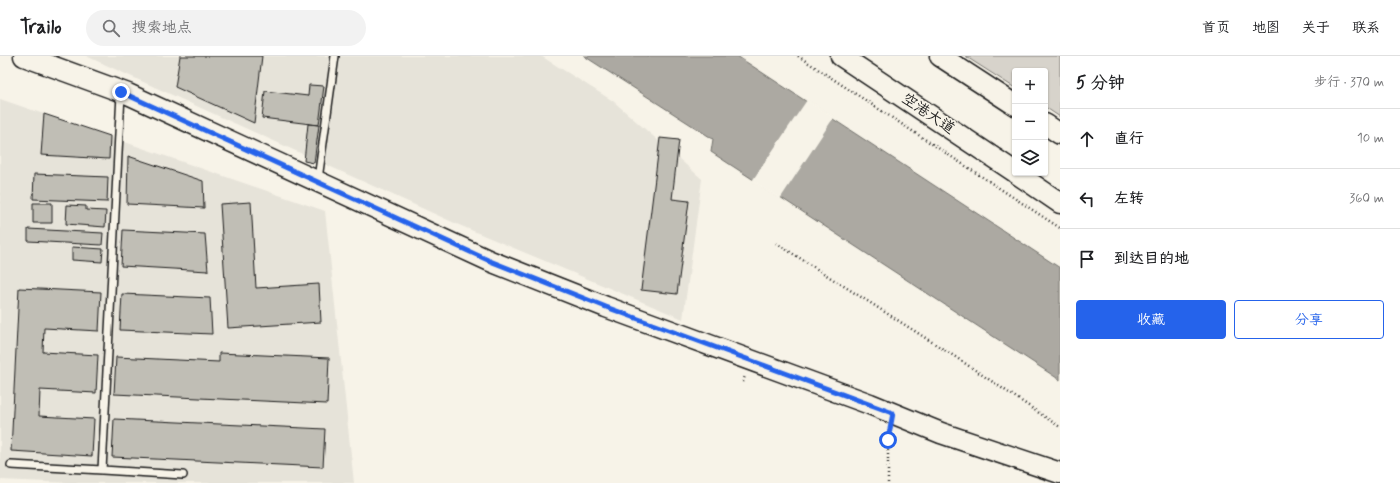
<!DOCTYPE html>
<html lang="zh">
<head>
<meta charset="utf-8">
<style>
	:root { --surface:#fff; --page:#f2f2f2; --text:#202124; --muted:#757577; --line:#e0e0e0; --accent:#2563eb }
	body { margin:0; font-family:Mynerve,"LXGW WenKai TC",sans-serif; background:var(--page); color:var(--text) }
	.controls { position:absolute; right:12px; top:12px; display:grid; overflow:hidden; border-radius:4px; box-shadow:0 1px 3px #0004 }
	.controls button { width:36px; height:36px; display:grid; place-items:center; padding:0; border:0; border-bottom:1px solid var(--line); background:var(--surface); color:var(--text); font:20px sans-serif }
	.stop { position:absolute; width:12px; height:12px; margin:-9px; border:3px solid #2563eb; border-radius:50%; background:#fff }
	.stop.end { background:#2563eb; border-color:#fff; box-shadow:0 1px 4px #0008 }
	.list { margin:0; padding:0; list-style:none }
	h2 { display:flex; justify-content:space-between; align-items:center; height:52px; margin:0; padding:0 16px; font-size:17px }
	h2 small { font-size:13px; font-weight:400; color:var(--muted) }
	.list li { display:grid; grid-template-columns:26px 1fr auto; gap:12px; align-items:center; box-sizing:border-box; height:60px; padding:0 16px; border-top:1px solid var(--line) }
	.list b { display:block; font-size:15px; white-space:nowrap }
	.list em { font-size:13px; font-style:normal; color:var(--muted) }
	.actions { display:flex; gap:8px; padding:12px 16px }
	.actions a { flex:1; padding:9px 0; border:1px solid var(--accent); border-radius:4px; text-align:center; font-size:14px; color:var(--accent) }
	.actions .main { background:var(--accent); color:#fff }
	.icon { flex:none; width:22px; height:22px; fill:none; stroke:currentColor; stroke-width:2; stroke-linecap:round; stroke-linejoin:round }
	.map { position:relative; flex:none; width:1060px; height:427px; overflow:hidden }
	header { display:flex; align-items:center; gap:24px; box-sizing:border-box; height:56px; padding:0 20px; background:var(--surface); border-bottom:1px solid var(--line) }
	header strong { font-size:19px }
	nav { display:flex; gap:22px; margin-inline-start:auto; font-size:14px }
	.search { width:280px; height:36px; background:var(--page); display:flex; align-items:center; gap:10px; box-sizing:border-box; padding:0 14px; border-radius:22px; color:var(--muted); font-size:15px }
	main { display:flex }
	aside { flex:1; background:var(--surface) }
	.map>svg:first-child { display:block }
</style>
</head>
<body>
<header>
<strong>Trailo</strong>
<div class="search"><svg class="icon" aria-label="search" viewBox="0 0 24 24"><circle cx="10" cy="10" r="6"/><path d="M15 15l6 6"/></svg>搜索地点</div>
<nav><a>首页</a><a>地图</a><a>关于</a><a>联系</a></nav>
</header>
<main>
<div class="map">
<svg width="1060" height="427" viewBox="0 0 1060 427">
	<rect width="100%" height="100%" fill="#f7f3e8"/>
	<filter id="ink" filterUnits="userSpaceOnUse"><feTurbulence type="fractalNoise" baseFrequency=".025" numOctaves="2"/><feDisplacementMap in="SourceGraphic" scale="8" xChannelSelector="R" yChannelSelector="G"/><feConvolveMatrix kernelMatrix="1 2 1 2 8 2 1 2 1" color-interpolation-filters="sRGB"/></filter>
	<g filter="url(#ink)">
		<path fill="#e6e3d9" d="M86 0H541L613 45 702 123 683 263 459 169Z
			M0 43 325 155 354 427H73L0 424Z"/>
		<path fill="#d7d3cb" stroke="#7a7874" d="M965 0H1060V61L1045 51V15H1015V32Z"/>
		<path fill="#aca9a2" stroke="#72716c" d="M584 0H737L1060 212V324L711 96 713 83Z"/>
		<path fill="#f7f3e8" d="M807 44 834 61 780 143 752 125Z"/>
		<path fill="#c0beb5" stroke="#1c1c1c" d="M180 0H262L254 67 175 31Z
			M309 29 324 30 319 69 262 62 265 35 308 40Z
			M44 58 110 80 109 103 41 99Z
			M308 68 319 69 314 107 304 105Z
			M660 82 679 84 672 143 689 145 677 238 641 234Z
			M128 100 203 125 204 152 127 148Z
			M34 118 108 121 107 146 33 143Z
			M251 146 256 232 319 228 321 266 228 272 220 148Z
			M33 147H52V167H33Z
			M67 149 86 150V154L106 155 105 171 66 168Z
			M28 173 103 177 102 189 28 185Z
			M123 174 205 178 208 215 121 210Z
			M72 191 103 193 102 206 72 204Z
			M19 232 101 236 99 275 44 272 43 296 98 299 96 337 40 334 39 360 94 363 92 400 11 395Z
			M122 238 210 242 212 278 120 274Z
			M219 297 329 302 327 348 114 338 116 301 219 306Z
			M114 363 325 373 323 411 112 401Z"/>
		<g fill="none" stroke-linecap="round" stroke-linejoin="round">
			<defs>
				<path id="service" d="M318 123 335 0
					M11 409 102 414 121 38
					M102 414 183 419"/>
				<path id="secondary" d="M24 0 128 38 490 205 606 251 870 348 941 377 1060 417
					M841 0 1015 116
					M940 0 1015 49
					M1045 68 1060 78
					M1016 117 1060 147"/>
			</defs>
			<use href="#service" stroke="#1c1c1c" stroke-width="10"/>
			<use href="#secondary" stroke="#1c1c1c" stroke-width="23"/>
			<path stroke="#1c1c1c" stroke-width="2.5" stroke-dasharray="1 3" stroke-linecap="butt" d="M798 0 1060 172
				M776 187 954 300 1060 371
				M743 326 745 320
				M888 427V384L890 374"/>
			<use href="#service" stroke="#f7f3e8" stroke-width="7"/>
			<use href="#secondary" stroke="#f7f3e8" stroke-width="20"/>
		</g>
	</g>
	<g fill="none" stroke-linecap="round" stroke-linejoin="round" filter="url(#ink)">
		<path stroke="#2563eb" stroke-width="5" d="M121 36 490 205 606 251 893 357 888 384"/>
	</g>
	<g text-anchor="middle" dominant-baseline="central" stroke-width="3.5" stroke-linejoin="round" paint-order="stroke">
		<g font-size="15" fill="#1c1c1c" stroke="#f7f3e8">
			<text transform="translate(928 58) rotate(34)">空港大道</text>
		</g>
	</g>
</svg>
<div class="controls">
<button>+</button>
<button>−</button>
<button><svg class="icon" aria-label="layers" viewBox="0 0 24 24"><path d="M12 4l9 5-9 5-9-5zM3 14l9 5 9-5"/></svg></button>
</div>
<div class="stop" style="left:888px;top:384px"></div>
<div class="stop end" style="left:121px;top:36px"></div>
</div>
<aside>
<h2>5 分钟<small>步行 · 370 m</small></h2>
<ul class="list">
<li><svg class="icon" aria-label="ahead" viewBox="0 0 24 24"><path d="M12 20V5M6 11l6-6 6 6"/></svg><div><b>直行</b></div><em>10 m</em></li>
<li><svg class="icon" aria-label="left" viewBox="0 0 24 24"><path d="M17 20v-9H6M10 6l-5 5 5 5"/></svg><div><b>左转</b></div><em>360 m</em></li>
<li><svg class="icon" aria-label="arrive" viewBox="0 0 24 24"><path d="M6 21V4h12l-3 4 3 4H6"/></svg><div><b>到达目的地</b></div></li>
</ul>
<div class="actions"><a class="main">收藏</a><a>分享</a></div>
</aside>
</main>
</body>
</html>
